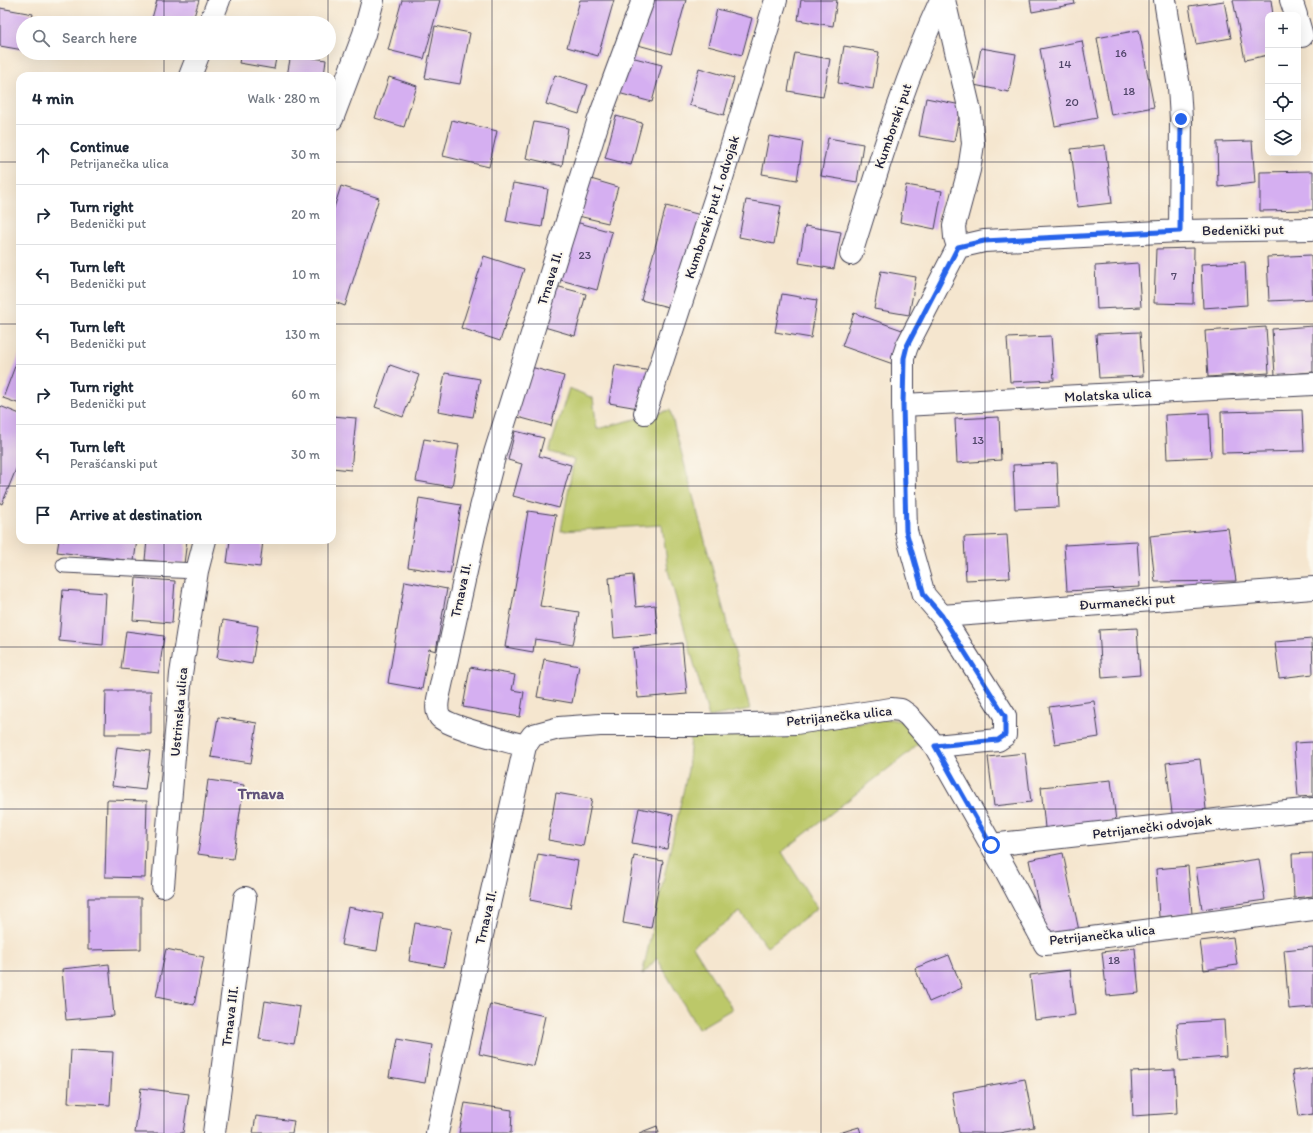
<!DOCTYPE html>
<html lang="en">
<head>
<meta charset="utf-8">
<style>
	:root { --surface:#fff; --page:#f6f6f7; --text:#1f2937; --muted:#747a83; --line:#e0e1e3 }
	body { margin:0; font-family:Itim,sans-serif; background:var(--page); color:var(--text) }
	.controls { position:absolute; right:12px; top:12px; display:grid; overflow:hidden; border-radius:8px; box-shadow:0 4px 16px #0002 }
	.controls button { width:36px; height:36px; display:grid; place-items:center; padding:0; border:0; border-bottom:1px solid var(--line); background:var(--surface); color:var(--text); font:20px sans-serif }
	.stop { position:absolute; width:12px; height:12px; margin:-9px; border:3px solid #2563eb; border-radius:50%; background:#fff }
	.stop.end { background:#2563eb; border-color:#fff; box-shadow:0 1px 4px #0008 }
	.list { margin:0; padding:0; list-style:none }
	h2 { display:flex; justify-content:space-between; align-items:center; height:52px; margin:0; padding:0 16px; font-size:17px }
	h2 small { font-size:13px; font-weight:400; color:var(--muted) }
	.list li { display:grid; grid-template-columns:26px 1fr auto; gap:12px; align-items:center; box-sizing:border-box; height:60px; padding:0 16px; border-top:1px solid var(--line) }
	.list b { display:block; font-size:15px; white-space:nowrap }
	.list p { margin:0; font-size:13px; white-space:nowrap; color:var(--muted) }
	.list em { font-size:13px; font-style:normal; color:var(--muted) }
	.icon { flex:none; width:22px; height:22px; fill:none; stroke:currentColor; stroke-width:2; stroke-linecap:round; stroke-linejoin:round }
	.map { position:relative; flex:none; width:1313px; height:1133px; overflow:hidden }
	.search { position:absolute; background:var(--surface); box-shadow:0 4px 16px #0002; left:16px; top:16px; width:320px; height:44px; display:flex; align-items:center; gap:10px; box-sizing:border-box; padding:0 14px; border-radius:22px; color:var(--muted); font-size:15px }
	.panel { position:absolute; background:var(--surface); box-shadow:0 4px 16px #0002; left:16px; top:72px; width:320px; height:472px; border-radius:12px }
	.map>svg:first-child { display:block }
</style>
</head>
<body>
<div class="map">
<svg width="1313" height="1133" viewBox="0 0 1313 1133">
	<rect width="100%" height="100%" fill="#fbf7ec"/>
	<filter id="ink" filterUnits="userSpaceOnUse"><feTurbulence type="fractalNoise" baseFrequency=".025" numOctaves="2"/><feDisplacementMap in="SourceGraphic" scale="8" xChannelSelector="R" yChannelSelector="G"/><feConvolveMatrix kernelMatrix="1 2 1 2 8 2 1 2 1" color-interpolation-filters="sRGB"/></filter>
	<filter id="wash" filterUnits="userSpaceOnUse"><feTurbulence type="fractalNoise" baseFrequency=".012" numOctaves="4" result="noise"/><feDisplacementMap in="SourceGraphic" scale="16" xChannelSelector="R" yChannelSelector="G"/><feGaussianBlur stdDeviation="0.9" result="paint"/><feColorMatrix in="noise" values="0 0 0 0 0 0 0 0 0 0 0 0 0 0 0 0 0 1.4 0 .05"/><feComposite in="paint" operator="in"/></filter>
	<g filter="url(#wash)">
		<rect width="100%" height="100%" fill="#f5e6cf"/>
		<path fill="#bcc869" stroke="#6f7552" d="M569 388 593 398 597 429 670 410 750 709 709 717 668 570 662 525 561 531 574 459 549 452Z
			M889 719 901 721 921 741 908 753 782 852 817 908 767 947 740 912 693 946 732 1009 698 1029 657 958 642 975 688 770 691 737 772 734Z"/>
		<g id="blocks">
			<path fill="#d5aff1" d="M157 0H199L192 23H155L151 22Z
				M402 0H440L424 59 388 50Z
				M580 0H614L598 56 567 47Z
				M650 0H686L671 54 638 45Z
				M801 0H837L833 26 798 20Z
				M1030 0H1074L1075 4 1032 12Z
				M1233 0H1271L1273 15H1268V55L1245 60Z
				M1224 1 1231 38 1196 44 1189 6Z
				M0 8 33 14 31 23H23V50L0 46Z
				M717 9 752 18 742 55 708 46Z
				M435 26 470 33 460 84 425 78Z
				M1139 30 1154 107 1111 115 1097 38Z
				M1082 41 1097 118 1055 126 1040 49Z
				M844 46 879 52 873 89 838 83Z
				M981 48 1016 54 1009 92 974 85Z
				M241 53H277L274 69 239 63Z
				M795 53 830 59 823 97 788 91Z
				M291 54 326 60 324 76H287Z
				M627 56 662 65 652 102 618 93Z
				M699 68 734 78 724 115 689 105Z
				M555 75 588 85 579 114 546 104Z
				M389 77 417 86 404 127 375 118Z
				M926 98 961 105 954 142 919 136Z
				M616 116 642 123 631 165 605 158Z
				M452 120 497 131 489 167 443 156Z
				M534 122 568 128 562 166 526 158Z
				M769 136 803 142 797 180 762 174Z
				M828 138 863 144 857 182 821 176Z
				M1252 141 1255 183 1218 187 1217 142Z
				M1105 145 1112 203 1078 207 1071 149Z
				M1313 171V210L1260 211V172Z
				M584 177 618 187 608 223 574 215Z
				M513 183 548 189 542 227 506 221Z
				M906 185 942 191 935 229 900 222Z
				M341 186 379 198 345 306 332 301V214Z
				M746 200 781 206 774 244 739 237Z
				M666 206 701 215 676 309 641 300Z
				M572 221 612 232 597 290 557 279Z
				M805 226 841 232 834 269 799 263Z
				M1194 248 1193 304 1154 303 1156 249Z
				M1311 255 1313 299 1269 301 1267 257Z
				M484 256 524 269 500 341 461 328Z
				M1245 262 1247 305 1203 308 1201 264Z
				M1138 263 1141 307 1097 309 1095 266Z
				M881 271 916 277 909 315 874 309Z
				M552 285 586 294 575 336 541 326Z
				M782 294 817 300 811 338 775 332Z
				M854 313 905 331 893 364 842 346Z
				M1313 326V372L1275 375 1272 329Z
				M1266 327 1269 373 1208 377 1205 331Z
				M1140 332 1143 376 1099 378 1096 334Z
				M1051 336 1054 380 1010 382 1007 338Z
				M20 353V404L3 398Z
				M390 365 419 375 403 417 375 407Z
				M615 365 651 371 644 409 609 403Z
				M527 366 564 376 551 426 514 416Z
				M445 373 480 379 473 417 438 411Z
				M0 406 20 414V459L2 504 0 503Z
				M1302 410 1304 451 1222 453 1221 412Z
				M1209 413 1211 457 1167 459 1165 415Z
				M332 416 356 418 351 470 332 468Z
				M999 417 1001 460 957 463 955 419Z
				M515 431 544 438 539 456 571 465 559 508 513 496 522 464 508 460Z
				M424 439 459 445 452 487 416 481Z
				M1057 463 1059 507 1015 509 1013 465Z
				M419 498 461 505 450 574 408 567Z
				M528 511 556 515 540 606 579 612 573 645 535 639 533 652 505 647Z
				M1228 528 1236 581 1155 582 1150 536Z
				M1007 535 1010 578 966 580 964 537Z
				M59 540H137L134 561 57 552Z
				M147 540H187L184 564 145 560Z
				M230 540H263L260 567 227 563Z
				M1137 541 1140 587 1067 591 1064 545Z
				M633 575 636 607 655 605 658 634 614 638 609 578Z
				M136 578 175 581 172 623 133 620Z
				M405 581 447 589 436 651 429 649 422 689 388 683Z
				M63 590 106 593 103 645 59 641Z
				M223 620 258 626 252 664 217 658Z
				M1137 628 1140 675 1102 678 1099 630Z
				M126 631 164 636 159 673 121 669Z
				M1312 639 1313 674 1279 678 1275 642Z
				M682 643 687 694 638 698 633 648Z
				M544 659 579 666 572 703 537 697Z
				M470 667 515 675 512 690 524 692 520 717 463 707Z
				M106 691H151V734H105Z
				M1094 701 1099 737 1055 744 1049 707Z
				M218 717 257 723 251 763 211 757Z
				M1313 742V796L1298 797 1294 743Z
				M117 747 150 751 145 790 112 786Z
				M1025 753 1031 802 994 806 988 757Z
				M1200 759 1207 817 1173 821 1166 763Z
				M208 780 244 785 233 859 198 854Z
				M1111 780 1116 821 1045 828 1041 787Z
				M556 793 592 799 583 846 548 840Z
				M107 800 147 801 145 878 105 877Z
				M639 808 673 815 667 849 632 843Z
				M1063 853 1079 931 1045 938 1029 860Z
				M1313 853V896L1294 898 1292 854Z
				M538 854 578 861 570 908 530 900Z
				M634 856 663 861 651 928 623 923Z
				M1259 859 1265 900 1202 909 1196 868Z
				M1188 866 1192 914 1159 917 1156 869Z
				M88 898H141V949L88 950Z
				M348 907 383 914 377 951 341 945Z
				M415 923 451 929 444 967 409 961Z
				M1233 937 1237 965 1204 970 1200 941Z
				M1313 947V1007L1289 1009 1284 950Z
				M1135 948 1139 993 1107 996 1102 952Z
				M166 949 204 957 194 1005 156 997Z
				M949 955 962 988 929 1002 915 968Z
				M109 964 114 1016 66 1020 62 969Z
				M1070 970 1075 1015 1035 1020 1030 975Z
				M265 1001 300 1007 294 1045 259 1039Z
				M490 1004 545 1016 534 1066 479 1054Z
				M1224 1020 1226 1057 1180 1061 1177 1023Z
				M396 1039 431 1045 425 1083 389 1077Z
				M71 1050 113 1052 110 1105 68 1103Z
				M1313 1068V1114L1299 1116 1292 1071Z
				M1175 1070 1177 1113 1133 1116 1131 1072Z
				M1025 1079 1034 1127 999 1133H959L952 1092Z
				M141 1088 189 1094 183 1133H135Z
				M465 1103 512 1110 511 1133H459Z
				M256 1116 294 1121 292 1133H253Z
				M657 1126 659 1133H639Z
				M859 1127 861 1133H839Z"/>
		</g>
	</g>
	<g filter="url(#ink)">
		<use href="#blocks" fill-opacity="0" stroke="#423f51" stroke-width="1"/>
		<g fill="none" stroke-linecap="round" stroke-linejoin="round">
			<defs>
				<path id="lane" d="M64 565 197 571"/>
				<path id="street" d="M944 0 970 111 973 144 969 170 954 226 955 237 958 247
					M1165 0 1179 87 1181 119 1180 231
					M1291 0 1296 15
					M1298 22 1302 36
					M210 23 219 0
					M190 76 199 53
					M332 119 364 34 373 0
					M851 254C878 168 903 82 941 0
					M903 405 1313 384
					M645 413 721 181 776 0
					M942 616 1313 588
					M525 746 533 735 559 728 600 725H709L796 723 891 709 901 710 908 715 935 746 1005 869 1045 944 1313 909
					M935 746 998 740 1005 735V716L942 616 924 595 906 531 903 405V358L907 346 958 247 984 241 1180 231 1313 229
					M991 845 1313 809
					M163 886 181 674 197 571 205 540
					M214 1133 245 898
					M437 1133 525 746C509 741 448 727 440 717 436 711 437 705 438 699L474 535 495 453 598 122 643 0"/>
			</defs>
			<use href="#lane" stroke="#423f51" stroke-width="17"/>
			<use href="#street" stroke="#423f51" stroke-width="24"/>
			<use href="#lane" stroke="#fff" stroke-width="15"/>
			<use href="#street" stroke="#fff" stroke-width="22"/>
		</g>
	</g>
	<g fill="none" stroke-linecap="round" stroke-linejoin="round" filter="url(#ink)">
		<path stroke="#2563eb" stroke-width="5" d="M991 845 935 746 998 740 1005 735V716L942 616 924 595 906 531 903 405 904 358 907 346 958 247 984 241 1180 231 1181 119"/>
	</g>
	<path fill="none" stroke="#22223b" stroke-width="1" stroke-opacity="0.55" d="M164 0V23M328 0V23M492 0V1133M656 0V1133M821 0V1133M985 0V1133M1149 0V1133M164 53V76M328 53V76M0 162H20M332 162H1313M0 324H20M332 324H1313M0 486H20M332 486H1313M164 540V1133M328 540V1133M0 647H1313M0 809H1313M0 971H1313"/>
	<g text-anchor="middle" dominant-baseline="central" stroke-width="4" stroke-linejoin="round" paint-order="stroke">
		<g font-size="12" fill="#4f4568">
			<text x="1121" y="53">16</text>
			<text x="1065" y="64">14</text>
			<text x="1129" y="91">18</text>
			<text x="1072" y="102">20</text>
			<text x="585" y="255">23</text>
			<text x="1174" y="276">7</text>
			<text x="978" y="440">13</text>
			<text x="1114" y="960">18</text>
		</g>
		<g font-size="14" fill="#22223b" stroke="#fbf7ec">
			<text transform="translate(893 126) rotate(-71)">Kumborski put</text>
			<text transform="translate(712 207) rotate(-72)">Kumborski put I. odvojak</text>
			<text transform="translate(1243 230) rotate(-1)">Bedenički put</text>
			<text transform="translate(550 278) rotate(-73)">Trnava II.</text>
			<text transform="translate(1108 395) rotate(-3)">Molatska ulica</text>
			<text transform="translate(461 590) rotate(-78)">Trnava II.</text>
			<text transform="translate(1127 602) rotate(-4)">Đurmanečki put</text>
			<text transform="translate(179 712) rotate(-85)">Ustrinska ulica</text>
			<text transform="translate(839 716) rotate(-6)">Petrijanečka ulica</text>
			<text transform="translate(1152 827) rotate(-7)">Petrijanečki odvojak</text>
			<text transform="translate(486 917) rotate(-77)">Trnava II.</text>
			<text transform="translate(1102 935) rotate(-6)">Petrijanečka ulica</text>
			<text transform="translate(230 1016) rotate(-83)">Trnava III.</text>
		</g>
		<g font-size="16" font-weight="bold" fill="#61537b" stroke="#fbf7ec">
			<text x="261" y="793">Trnava</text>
		</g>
	</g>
</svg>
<div class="controls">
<button>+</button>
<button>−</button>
<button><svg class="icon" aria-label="locate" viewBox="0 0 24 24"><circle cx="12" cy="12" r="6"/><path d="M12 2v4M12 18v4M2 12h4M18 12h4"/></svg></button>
<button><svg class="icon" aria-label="layers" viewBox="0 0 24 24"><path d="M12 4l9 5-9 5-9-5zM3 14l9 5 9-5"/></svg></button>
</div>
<div class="stop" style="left:991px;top:845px"></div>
<div class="stop end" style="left:1181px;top:119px"></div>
<div class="search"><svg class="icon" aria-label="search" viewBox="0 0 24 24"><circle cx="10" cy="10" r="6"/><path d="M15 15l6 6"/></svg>Search here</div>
<section class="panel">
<h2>4 min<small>Walk · 280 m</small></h2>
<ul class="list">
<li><svg class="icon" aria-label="ahead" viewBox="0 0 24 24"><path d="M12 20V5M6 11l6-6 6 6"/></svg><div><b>Continue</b><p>Petrijanečka ulica</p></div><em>30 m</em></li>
<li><svg class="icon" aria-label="right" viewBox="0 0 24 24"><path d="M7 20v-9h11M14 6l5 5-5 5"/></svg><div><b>Turn right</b><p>Bedenički put</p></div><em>20 m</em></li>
<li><svg class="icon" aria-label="left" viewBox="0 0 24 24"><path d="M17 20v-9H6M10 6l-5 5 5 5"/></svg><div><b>Turn left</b><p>Bedenički put</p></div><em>10 m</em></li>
<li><svg class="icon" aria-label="left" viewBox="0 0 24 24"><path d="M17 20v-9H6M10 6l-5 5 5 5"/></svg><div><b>Turn left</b><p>Bedenički put</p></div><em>130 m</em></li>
<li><svg class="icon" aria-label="right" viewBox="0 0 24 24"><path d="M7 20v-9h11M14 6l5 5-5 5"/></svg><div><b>Turn right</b><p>Bedenički put</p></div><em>60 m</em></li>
<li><svg class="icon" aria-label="left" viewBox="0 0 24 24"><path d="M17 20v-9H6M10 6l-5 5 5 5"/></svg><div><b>Turn left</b><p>Perašćanski put</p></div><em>30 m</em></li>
<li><svg class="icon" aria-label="arrive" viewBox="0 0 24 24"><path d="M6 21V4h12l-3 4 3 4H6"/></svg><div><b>Arrive at destination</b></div></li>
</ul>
</section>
</div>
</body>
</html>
